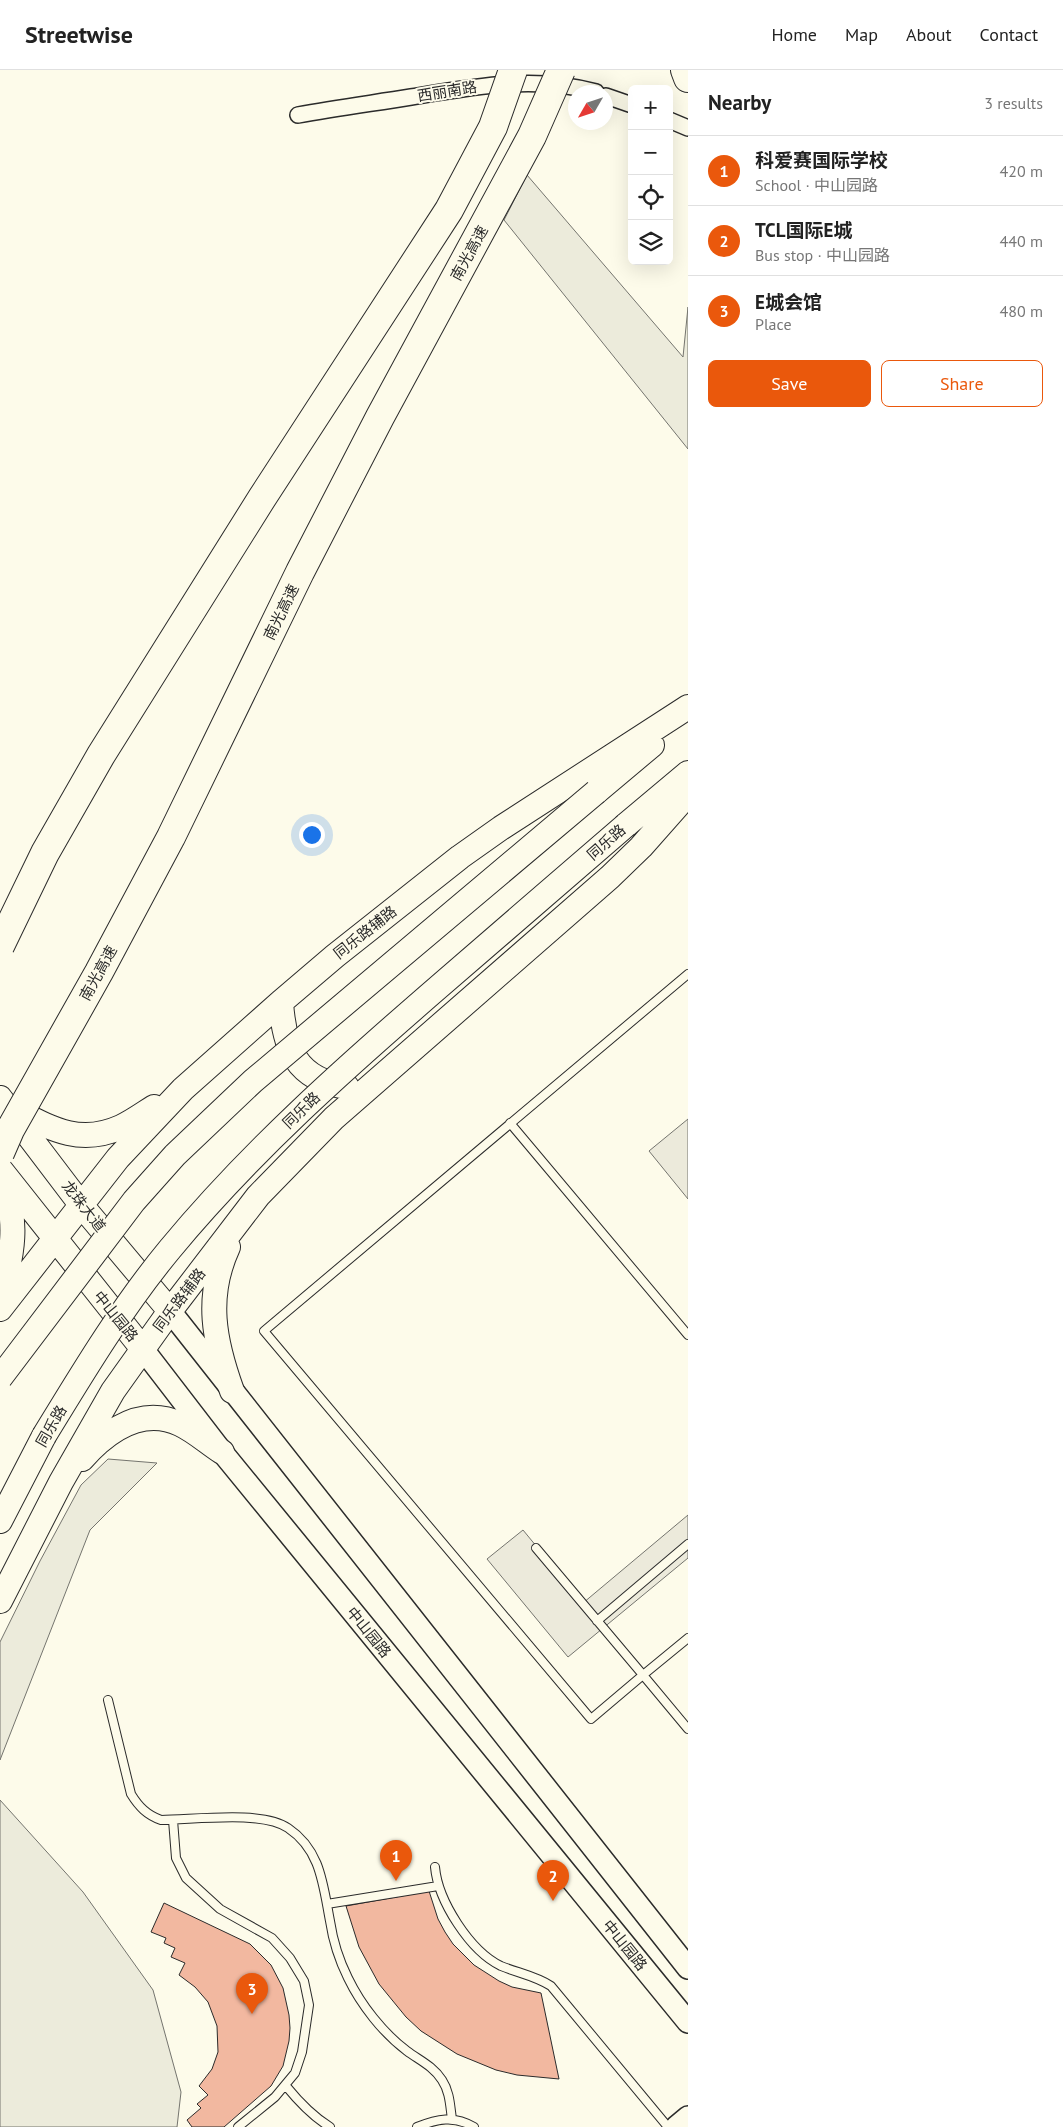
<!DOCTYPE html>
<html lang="en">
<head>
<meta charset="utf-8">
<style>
	:root { --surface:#fff; --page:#f2f2f2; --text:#222; --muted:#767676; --line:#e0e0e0; --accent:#ea580c }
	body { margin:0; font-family:"PT Sans","Noto Sans SC",sans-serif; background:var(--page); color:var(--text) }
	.controls { position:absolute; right:15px; top:15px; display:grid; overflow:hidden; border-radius:8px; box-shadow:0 5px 20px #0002 }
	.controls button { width:45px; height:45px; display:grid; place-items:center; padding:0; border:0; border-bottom:1px solid var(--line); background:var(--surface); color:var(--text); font:25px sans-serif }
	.compass { position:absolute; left:568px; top:15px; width:45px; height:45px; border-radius:50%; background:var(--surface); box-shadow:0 5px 20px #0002; rotate:231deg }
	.you { position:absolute; left:311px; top:764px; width:18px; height:18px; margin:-12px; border:4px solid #fff; border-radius:50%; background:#1a73e8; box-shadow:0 0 0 8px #1a73e833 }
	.badge { display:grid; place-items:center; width:32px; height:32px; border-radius:50%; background:var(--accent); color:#fff; font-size:16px; font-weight:700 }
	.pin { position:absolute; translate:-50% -41px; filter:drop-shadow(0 1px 2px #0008) }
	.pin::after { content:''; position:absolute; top:26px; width:18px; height:15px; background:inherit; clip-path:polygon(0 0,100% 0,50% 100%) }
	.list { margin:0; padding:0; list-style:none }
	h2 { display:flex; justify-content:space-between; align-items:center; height:65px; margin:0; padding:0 20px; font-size:21px }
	h2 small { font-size:16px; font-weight:400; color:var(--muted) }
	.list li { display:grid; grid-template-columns:32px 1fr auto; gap:15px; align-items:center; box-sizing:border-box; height:70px; padding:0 20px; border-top:1px solid var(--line) }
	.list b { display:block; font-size:19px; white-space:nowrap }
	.list p { margin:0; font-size:16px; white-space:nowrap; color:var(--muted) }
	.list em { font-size:16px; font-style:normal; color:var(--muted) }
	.actions { display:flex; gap:10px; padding:15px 20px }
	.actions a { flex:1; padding:11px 0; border:1px solid var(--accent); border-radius:8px; text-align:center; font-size:18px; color:var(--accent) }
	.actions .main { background:var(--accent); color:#fff }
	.icon { flex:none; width:28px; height:28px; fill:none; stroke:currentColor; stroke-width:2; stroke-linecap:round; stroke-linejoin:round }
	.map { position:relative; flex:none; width:688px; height:2057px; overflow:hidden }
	header { display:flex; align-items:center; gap:30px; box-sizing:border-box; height:70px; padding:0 25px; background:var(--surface); border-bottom:1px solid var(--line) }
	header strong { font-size:24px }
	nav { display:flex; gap:28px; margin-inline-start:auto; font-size:18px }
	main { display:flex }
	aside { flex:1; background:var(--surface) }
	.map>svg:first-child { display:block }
</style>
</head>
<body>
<header>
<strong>Streetwise</strong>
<nav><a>Home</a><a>Map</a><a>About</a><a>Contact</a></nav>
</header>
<main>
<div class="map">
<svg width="688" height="2057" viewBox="0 0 688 2057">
	<rect width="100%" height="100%" fill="#fdfbea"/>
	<path fill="#ecebdb" stroke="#74746e" d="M527 105 683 287 688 237V379L504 150Z
		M108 1389 157 1393 90 1460 0 1690V1572L40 1491 81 1415Z
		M0 1730 83 1822 153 1920 181 2022 177 2057H0Z"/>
	<path fill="#eceadb" stroke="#74746e" d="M688 1049V1129L649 1081Z
		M688 1445V1488L568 1587 487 1489 523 1460 583 1533Z"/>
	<path fill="#f2b8a0" stroke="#2b2b2b" d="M429 1821 438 1849 445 1862 453 1874 474 1895 499 1911 512 1917 541 1923 559 2009 517 2005 496 2000 457 1984 421 1961 406 1947 379 1914 359 1877 346 1836Z
		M164 1833 250 1874 271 1895 283 1918 289 1945 290 1958 289 1971 283 1996 271 2016 224 2057H192L187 2050 201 2038 197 2034 208 2025 199 2016 212 1999 218 1982 217 1956 208 1932 195 1917 179 1905 185 1893 171 1887 175 1878 164 1873 166 1868 151 1862Z"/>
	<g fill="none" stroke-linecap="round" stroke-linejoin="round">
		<defs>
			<path id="lane" d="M510 1053 688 1265
				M536 1478 643 1605 591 1649 264 1261 688 904
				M597 1551 688 1474
				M688 1568 643 1605 688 1659
				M108 1630 131 1724C139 1737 147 1745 161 1750 193 1750 262 1740 288 1758 321 1780 323 1815 330 1851 333 1871 339 1890 348 1908 361 1935 383 1963 407 1981 419 1990 433 1996 442 2010 450 2022 450 2036 452 2049
				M173 1750 176 1788 186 1808 220 1839 272 1868 290 1888 304 1911 309 1935 302 1982 295 2003 275 2027 238 2057
				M435 1797C438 1831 470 1881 501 1896 518 1903 536 1906 551 1916L668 2057
				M327 1834 438 1816
				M286 2016C299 2032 312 2046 330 2057
				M417 2057C437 2049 454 2045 474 2057"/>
			<path id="street" d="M606 26 632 35
				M298 45C336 38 374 33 411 27 472 17 535 5 596 22
				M669 50 688 58"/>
			<path id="secondary" d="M170 1241 688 1898
				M142 1278 222 1382 688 1952
				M676 2057 688 2047"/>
			<path id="primary" d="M596 722 652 675
				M626 755 688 703
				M281 932C284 978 296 1010 347 1017
				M0 1028 82 1136 170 1241
				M13 1039C50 1058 79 1076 121 1057 132 1052 143 1044 154 1037
				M0 1099 142 1278
				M228 1177C205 1227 214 1271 232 1321
				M0 1224C13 1187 19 1148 2 1111
				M0 1239 118 1088 183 1019 281 932 335 886 460 787 501 758 688 637
				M82 1389C107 1361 141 1336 180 1354 195 1361 208 1373 222 1382
				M0 1451 44 1366
				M0 1531 61 1412 113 1321 170 1241 258 1126 334 1048 610 807 641 777 688 724"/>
			<path id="highway" d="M685 0 688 8"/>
		</defs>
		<use href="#lane" stroke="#2b2b2b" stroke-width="10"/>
		<use href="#street" stroke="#2b2b2b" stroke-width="18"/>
		<use href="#secondary" stroke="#2b2b2b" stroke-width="24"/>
		<use href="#primary" stroke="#2b2b2b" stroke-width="26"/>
		<use href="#highway" stroke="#2b2b2b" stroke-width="30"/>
		<use href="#lane" stroke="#fdfbea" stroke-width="8"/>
		<use href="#street" stroke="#fdfbea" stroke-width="15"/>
		<use href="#secondary" stroke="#fdfbea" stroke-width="21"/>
		<use href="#primary" stroke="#fdfbea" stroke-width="24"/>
		<use href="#highway" stroke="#fdfbea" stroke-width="28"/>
		<defs>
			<path id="primary-bridge" d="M0 1308 134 1131 175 1085 253 1011 596 722
				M44 1366C83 1302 122 1237 170 1179 251 1081 346 997 442 914 503 861 564 808 626 755"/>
			<path id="highway-bridge" d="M0 876 45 783 101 685 262 428 449 140 493 57 513 0
				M0 1083 10 1060 99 902 171 767 300 502 380 347 532 66 561 0"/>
		</defs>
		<use href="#primary-bridge" stroke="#2b2b2b" stroke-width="26" stroke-linecap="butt"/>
		<use href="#highway-bridge" stroke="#2b2b2b" stroke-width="30" stroke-linecap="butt"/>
		<use href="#primary-bridge" stroke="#fdfbea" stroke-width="24"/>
		<use href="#highway-bridge" stroke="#fdfbea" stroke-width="28"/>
	</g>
	<g text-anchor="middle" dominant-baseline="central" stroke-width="4" stroke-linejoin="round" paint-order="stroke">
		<g font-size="15" fill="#2b2b2b" stroke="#fdfbea">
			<text transform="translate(447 21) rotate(-9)">西丽南路</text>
			<text transform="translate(469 183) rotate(-61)">南光高速</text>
			<text transform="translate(281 542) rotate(-64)">南光高速</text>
			<text transform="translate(606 772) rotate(-41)">同乐路</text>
			<text transform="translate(365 862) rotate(-38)">同乐路辅路</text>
			<text transform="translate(98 903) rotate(-61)">南光高速</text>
			<text transform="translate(301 1040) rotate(-44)">同乐路</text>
			<text transform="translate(84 1136) rotate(52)">龙珠大道</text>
			<text transform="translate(179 1230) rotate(-53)">同乐路辅路</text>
			<text transform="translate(116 1246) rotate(51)">中山园路</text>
			<text transform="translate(51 1356) rotate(-60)">同乐路</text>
			<text transform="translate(369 1562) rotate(51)">中山园路</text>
			<text transform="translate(625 1875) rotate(51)">中山园路</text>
		</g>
	</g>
</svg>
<div class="controls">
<button>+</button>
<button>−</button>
<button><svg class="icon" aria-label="locate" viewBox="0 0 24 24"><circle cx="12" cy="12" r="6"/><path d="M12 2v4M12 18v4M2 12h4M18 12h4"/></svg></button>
<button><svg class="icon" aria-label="layers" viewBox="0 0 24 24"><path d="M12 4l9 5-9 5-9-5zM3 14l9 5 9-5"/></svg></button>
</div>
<svg class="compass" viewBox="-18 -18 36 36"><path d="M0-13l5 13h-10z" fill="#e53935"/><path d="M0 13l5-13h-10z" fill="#767676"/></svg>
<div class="you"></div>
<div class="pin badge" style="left:396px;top:1811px">1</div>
<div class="pin badge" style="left:553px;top:1831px">2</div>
<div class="pin badge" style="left:252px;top:1944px">3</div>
</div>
<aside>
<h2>Nearby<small>3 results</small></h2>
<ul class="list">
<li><span class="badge">1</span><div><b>科爱赛国际学校</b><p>School · 中山园路</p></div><em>420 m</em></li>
<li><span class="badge">2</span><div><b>TCL国际E城</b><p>Bus stop · 中山园路</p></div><em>440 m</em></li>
<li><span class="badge">3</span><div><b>E城会馆</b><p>Place</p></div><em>480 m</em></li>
</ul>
<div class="actions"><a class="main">Save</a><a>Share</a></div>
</aside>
</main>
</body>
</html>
